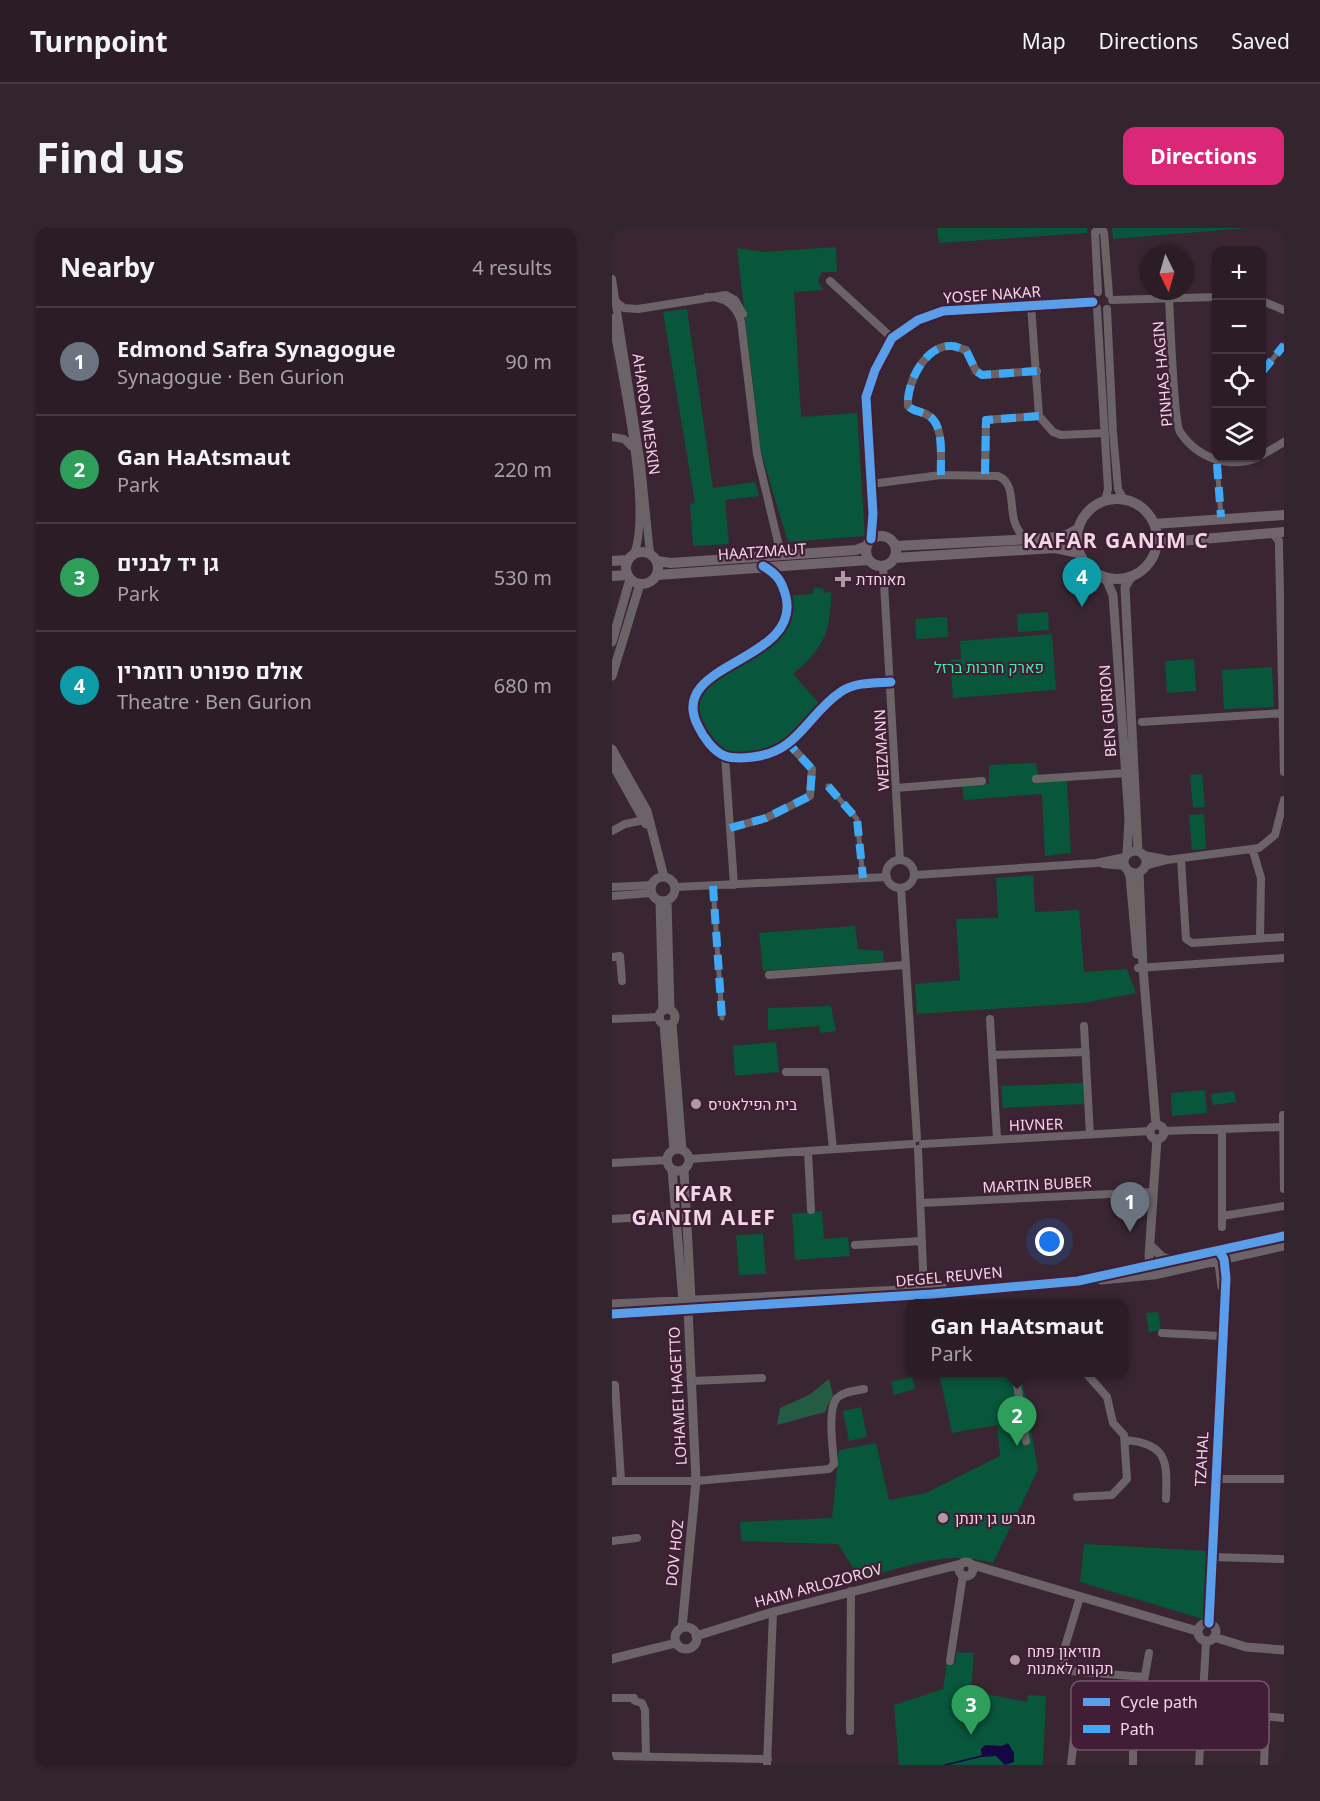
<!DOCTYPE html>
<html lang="en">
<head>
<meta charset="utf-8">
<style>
	:root { --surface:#2b1c26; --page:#33252e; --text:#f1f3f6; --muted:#a6a1a7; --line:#473a43; --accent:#db2777 }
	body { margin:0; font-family:"Noto Sans",Heebo,sans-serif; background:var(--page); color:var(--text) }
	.controls { position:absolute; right:18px; top:18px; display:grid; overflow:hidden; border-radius:12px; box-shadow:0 2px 4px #0004 }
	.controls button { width:54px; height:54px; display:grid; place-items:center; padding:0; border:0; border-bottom:2px solid var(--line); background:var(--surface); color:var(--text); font:30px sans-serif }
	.compass { position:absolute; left:528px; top:18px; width:54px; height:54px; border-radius:50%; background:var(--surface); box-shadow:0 2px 4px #0004; rotate:175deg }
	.you { position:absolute; left:438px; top:1014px; width:21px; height:21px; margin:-15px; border:4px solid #fff; border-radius:50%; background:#1a73e8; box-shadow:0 0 0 9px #1a73e833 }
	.badge { display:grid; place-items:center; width:39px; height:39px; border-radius:50%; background:var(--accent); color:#fff; font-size:20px; font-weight:700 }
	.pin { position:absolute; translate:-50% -50px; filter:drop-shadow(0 2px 3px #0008) }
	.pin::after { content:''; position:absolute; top:32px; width:21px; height:18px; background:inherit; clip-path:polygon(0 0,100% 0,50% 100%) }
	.popup { position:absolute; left:294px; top:1071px; width:222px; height:78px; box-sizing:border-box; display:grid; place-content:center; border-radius:12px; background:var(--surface); filter:drop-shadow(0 2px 4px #0005); font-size:20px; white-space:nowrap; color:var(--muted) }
	.popup b { font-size:22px; color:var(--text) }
	.popup::after { content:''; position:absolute; left:50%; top:100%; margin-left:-12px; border:12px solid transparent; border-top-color:var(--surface) }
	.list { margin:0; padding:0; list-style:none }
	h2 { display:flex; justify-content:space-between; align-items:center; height:78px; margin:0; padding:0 24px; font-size:26px }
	h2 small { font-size:20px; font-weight:400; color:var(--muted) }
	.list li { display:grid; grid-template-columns:39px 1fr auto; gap:18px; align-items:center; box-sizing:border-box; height:108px; padding:0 24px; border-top:2px solid var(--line) }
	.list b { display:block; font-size:22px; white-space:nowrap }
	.list p { margin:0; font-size:20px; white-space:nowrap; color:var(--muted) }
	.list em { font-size:20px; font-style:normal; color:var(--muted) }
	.icon { flex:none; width:33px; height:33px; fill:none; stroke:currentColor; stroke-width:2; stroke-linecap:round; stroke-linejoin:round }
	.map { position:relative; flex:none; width:672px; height:1537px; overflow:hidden; border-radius:12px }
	header { display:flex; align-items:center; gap:36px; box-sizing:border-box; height:84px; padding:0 30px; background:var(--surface); border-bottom:2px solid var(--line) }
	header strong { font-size:28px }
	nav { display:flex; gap:33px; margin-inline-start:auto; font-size:21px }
	.intro { display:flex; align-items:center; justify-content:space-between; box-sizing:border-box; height:144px; padding:0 36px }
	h1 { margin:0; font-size:42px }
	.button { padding:15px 27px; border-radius:12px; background:var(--accent); color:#fff; font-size:21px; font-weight:700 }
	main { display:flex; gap:36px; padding:0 36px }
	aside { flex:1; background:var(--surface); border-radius:12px; box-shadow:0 2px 4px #0004 }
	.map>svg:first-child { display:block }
</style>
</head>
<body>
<header>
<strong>Turnpoint</strong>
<nav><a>Map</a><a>Directions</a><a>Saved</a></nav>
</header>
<div class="intro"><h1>Find us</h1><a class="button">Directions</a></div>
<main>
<aside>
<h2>Nearby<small>4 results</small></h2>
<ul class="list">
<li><span class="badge" style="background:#6b7280">1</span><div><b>Edmond Safra Synagogue</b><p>Synagogue · Ben Gurion</p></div><em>90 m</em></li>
<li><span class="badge" style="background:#2e9e5b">2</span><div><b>Gan HaAtsmaut</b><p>Park</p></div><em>220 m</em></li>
<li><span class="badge" style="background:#2e9e5b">3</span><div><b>גן יד לבנים</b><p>Park</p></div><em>530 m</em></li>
<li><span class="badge" style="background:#0f9aa8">4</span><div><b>אולם ספורט רוזמרין</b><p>Theatre · Ben Gurion</p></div><em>680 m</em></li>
</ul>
</aside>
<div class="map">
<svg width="672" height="1537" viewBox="0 0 672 1537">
	<rect width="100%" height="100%" fill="#392632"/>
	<path fill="#08563c" d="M325 0H475V5L327 15Z
		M500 0H636L501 11Z
		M224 19 225 44H210L206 53 211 62 182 64 189 189 245 185 253 308 176 314 149 224 125 20 152 24Z
		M75 81 101 260 143 254 147 268 113 272 117 316 81 318 78 276 83 275 51 84Z
		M202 359 212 361 211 365 219 364C219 405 212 419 181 446L212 481 169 522 125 530 104 521 81 488 87 463 169 399 173 368 201 366Z
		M436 384 437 402 406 404 405 386Z
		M335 389 336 409 304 411 303 391Z
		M440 406 444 462 341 470 338 432 349 431 348 413Z
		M582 431 584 463 555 465 553 433Z
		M660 439 662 479 612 481 610 442Z
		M424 535 427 554 455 552 459 625 433 628 430 566 352 572 350 558 377 556V537Z
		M590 546 593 579 581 580 578 547Z
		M592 586 594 621 580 622 577 587Z
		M421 647 423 684 467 682 472 744 515 741 524 765 472 775 305 786 303 756 348 752 344 691 386 690 384 650Z
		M243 698 246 721 271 723 272 734 151 743 147 705Z
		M219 778 224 803 208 805 207 798 156 802V780Z
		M164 814 167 844 123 848 121 818Z
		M471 855 472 876 391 880 389 858Z
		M593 862 595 885 560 888 559 865Z
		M622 863 624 874 601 877 599 866Z
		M210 983 212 1011 236 1009 238 1028 183 1032 180 986Z
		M151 1006 154 1046 127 1047 124 1007Z
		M546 1084 549 1102 537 1104 534 1085Z
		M327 1145H409L426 1242 381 1335C335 1321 293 1339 248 1351L226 1316 129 1313 128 1294 220 1290 227 1222 264 1215 277 1272 314 1265 388 1228 385 1197 340 1205Z
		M300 1149 303 1161 282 1167 279 1154Z
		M249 1179 255 1209 237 1213 231 1183Z
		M472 1316 596 1323 594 1392 468 1354Z
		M345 1424 362 1425 359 1463 415 1474 416 1467 434 1468 431 1537H287L282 1477 331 1461 335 1434 343 1435Z"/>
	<path fill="#235b43" d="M217 1151 221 1167 213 1184 165 1197 168 1180 197 1167Z"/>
	<path fill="#160643" d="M396 1515 402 1525V1534L393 1537 384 1528 370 1529 369 1521 373 1517 390 1518Z"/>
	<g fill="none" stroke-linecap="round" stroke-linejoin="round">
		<path stroke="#160643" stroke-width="1.5" d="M333 1537 370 1528"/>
		<path stroke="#6b6368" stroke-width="5" d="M650 144 672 117
			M605 236 609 289
			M216 558 245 591 251 650
			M101 658 110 790"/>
		<path stroke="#6b6368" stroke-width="8" d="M0 51 29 237 38 326
			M218 53 280 110
			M486 64 483 4 488 0 492 4 497 66
			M95 69C113 69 123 76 129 93L145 226 166 314 170 322 178 326
			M557 69C558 89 562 194 568 204 585 230 617 241 645 230
			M500 72 604 69
			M650 73 672 82
			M4 74 12 80 26 81 114 67 123 72 131 86
			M419 77 427 188 441 204 449 207 493 205
			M485 80 496 261 493 273
			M495 81 501 204 506 261 512 272
			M0 90C9 143 40 281 22 326
			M0 209 12 211 20 219
			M650 227 672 214
			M373 246 374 192 427 188
			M329 247C328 230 333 198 317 188 310 183 302 184 296 178 294 156 313 116 340 118 344 118 349 121 354 122L364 143 370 147 425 143
			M259 256 329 247 386 248C404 255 397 280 403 295 405 302 409 306 414 311
			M660 305 667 313V321L672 544
			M259 311 261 286 254 169 263 142 280 110 306 92 331 83 481 74
			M271 338 288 632
			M154 340C167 347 171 356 174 369 189 435 53 434 86 498 91 509 102 524 113 528 121 531 133 530 141 529 187 524 195 486 230 463 244 454 263 455 279 454
			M530 494 671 485
			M113 528 122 657
			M424 551 514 545
			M284 560 370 553
			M118 600 154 590 198 568 200 541 177 516
			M0 603 13 596 32 592
			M641 623 649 650 648 710
			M532 627 553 631
			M569 631 574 711 580 715 672 709
			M274 646a14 14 0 1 1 28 0a14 14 0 1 1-28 0Z
			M491 636 513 638
			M533 638 555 632 647 620 663 607 672 572
			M303 647 484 635 513 629
			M0 659 40 657
			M64 659 275 649
			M289 660 305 910
			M0 668 40 665
			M0 729 8 728 10 753
			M526 740 672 730
			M157 747 293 737
			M0 791 48 789
			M378 791 385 911
			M472 798 478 907
			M381 827 474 824
			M174 844H213L221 921
			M671 887 672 961
			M551 903 671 899
			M311 916 538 903
			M306 921 312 1065
			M196 924 199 982
			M77 931 300 916
			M0 935 56 932
			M310 975 541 964
			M610 988 672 978
			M0 991 64 987
			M610 999V902
			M243 1017 310 1013
			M550 1105 609 1108
			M403 1144 414 1213
			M80 1153 150 1150
			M0 1157H3L9 1252
			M514 1212C557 1216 555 1235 554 1271
			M603 1251H672
			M0 1253H84L217 1241 222 1236C221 1221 215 1181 225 1170 232 1163 243 1163 252 1161
			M465 1269 500 1267 515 1251 512 1207 501 1195 495 1169 473 1144
			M0 1313 25 1310
			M600 1329 670 1331
			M468 1369 451 1425 453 1439 458 1443 532 1449
			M338 1433 351 1347
			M0 1470H22
			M23 1473 30 1475 33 1482 34 1529
			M531 1473 585 1479 595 1483 672 1490
			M238 1503 239 1363
			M0 1528 156 1531
			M155 1537 161 1384
			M459 1537 462 1510 521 1514
			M521 1537V1514L537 1425
			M587 1537 594 1414
			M652 1537 654 1489"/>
		<path stroke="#6b6368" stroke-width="9" d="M484 346 495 353 501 367 517 591 515 626
			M520 348 513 359 526 623
			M0 414 18 351
			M0 448 28 356
			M0 521 35 583 52 649
			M0 535 34 596
			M512 634a11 11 0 1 1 22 0a11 11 0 1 1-22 0Z
			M515 641 518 648 525 726
			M527 644 531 740 544 897
			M39 661a12 12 0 1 1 24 0a12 12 0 1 1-24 0Z
			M55 673 58 782
			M48 674 51 783
			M47 789a8 8 0 1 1 16 0a8 8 0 1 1-16 0Z
			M52 796 62 922
			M60 796 70 922
			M538 904a7 7 0 1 1 14 0a7 7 0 1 1-14 0Z
			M55 932a11 11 0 1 1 22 0a11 11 0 1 1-22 0Z
			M60 941 71 1074
			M541 1020 550 1029 560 1032
			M606 1028 610 1059
			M539 1042 537 1028 545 911
			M489 1052 542 1047 672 1018
			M0 1076 331 1060
			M0 1086 320 1066 466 1053 672 1008
			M347 1341a7 7 0 1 1 14 0a7 7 0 1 1-14 0Z
			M361 1337 585 1403
			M586 1404a9 9 0 1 1 18 0a9 9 0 1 1-18 0Z
			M597 1395 614 1050 612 1031 607 1023
			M63 1410a11 11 0 1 1 22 0a11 11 0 1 1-22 0Z
			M70 1400 84 1253 76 1081 79 1071 72 942
			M84 1408 161 1384 349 1336
			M602 1409 634 1419 672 1422
			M0 1431 64 1415"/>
		<path stroke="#70656c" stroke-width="10" d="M465 311a40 40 0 1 1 80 0a40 40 0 1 1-80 0Z
			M542 296 672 287
			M254 323a15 15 0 1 1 30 0a15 15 0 1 1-30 0Z
			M545 315 672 304
			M283 318 438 310 455 307 466 301
			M14 340a16 16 0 1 1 32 0a16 16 0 1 1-32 0Z
			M282 330 443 320 467 325
			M0 333 15 332
			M45 333 59 335 244 322 255 318
			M45 347 257 332
			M0 348 15 347"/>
		<path stroke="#3fa9f5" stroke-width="8" stroke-dasharray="15 8" stroke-linecap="butt" d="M650 144 672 117
			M605 236 609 289
			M373 246 374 192 427 188
			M329 247C328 230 333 198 317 188 310 183 302 184 296 178 294 156 313 116 340 118 344 118 349 121 354 122L364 143 370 147 425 143
			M216 558 245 591 251 650
			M118 600 154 590 198 568 200 541 177 516
			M101 658 110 790"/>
		<defs>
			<path id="cycleway" d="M259 311 261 286 254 169 263 142 280 110 306 92 331 83 481 74
				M151 338C165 346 170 353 174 369 189 435 53 434 86 498 91 509 102 524 113 528 121 531 133 530 141 529 187 524 195 486 230 463 244 454 263 455 279 454
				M0 1086 320 1066 466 1053 672 1008
				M597 1395 614 1050 612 1031 607 1023"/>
		</defs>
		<use href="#cycleway" stroke="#411e35" stroke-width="13"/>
		<use href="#cycleway" stroke="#5a9eea" stroke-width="9"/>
	</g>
	<g fill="#af99a6" stroke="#411e35" stroke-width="2">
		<path d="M228 342h6v6h6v6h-6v6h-6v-6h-6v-6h6z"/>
		<circle cx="84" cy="876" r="6"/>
		<circle cx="331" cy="1290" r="6"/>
		<circle cx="403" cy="1432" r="6"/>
	</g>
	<g text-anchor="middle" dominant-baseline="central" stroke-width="4.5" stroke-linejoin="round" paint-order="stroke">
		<g font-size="15" fill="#efd7e5" stroke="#411e35">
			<text transform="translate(380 66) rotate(-4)">YOSEF NAKAR</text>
			<text transform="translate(550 146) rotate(-95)">PINHAS HAGIN</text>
			<text transform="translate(35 186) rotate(82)">AHARON MESKIN</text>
			<text transform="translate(150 323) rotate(-4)">HAATZMAUT</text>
			<text transform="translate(495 483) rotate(-94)">BEN GURION</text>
			<text transform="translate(269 522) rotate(-93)">WEIZMANN</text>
			<text transform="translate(424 896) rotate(-2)">HIVNER</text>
			<text transform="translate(425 956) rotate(-3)">MARTIN BUBER</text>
			<text transform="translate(337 1048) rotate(-5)">DEGEL REUVEN</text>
			<text transform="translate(65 1168) rotate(-93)">LOHAMEI HAGETTO</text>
			<text transform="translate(589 1231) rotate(-87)">TZAHAL</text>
			<text transform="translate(62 1325) rotate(-84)">DOV HOZ</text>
			<text transform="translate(206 1357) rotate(-15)">HAIM ARLOZOROV</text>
		</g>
		<g font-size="15" fill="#efd7e5" stroke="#411e35" text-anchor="start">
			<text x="244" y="351">מאוחדת</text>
			<text x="96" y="876">בית הפילאטיס</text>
			<text x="343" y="1290">מגרש גן יונתן</text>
			<text x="415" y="1423">מוזיאון פתח<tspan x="415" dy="17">תקווה לאמנות</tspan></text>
		</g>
		<g font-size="15" fill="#41eda9" stroke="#411e35">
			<text x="377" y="439">פארק חרבות ברזל</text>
		</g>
		<g font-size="21" font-weight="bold" letter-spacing="1.5" fill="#efd7e5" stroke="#411e35">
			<text x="504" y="312">KAFAR GANIM C</text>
			<text x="92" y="965">KFAR<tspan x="92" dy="24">GANIM ALEF</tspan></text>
		</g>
	</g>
	<rect x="459" y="1453" width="198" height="69" rx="9" fill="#411e35" stroke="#75566a" stroke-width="1.5"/>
	<rect x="471" y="1470" width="27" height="8" fill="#5a9eea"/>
	<rect x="471" y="1497" width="27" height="8" fill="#3fa9f5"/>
	<g font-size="16" fill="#efd7e5">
		<text x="508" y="1480">Cycle path</text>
		<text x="508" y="1507">Path</text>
	</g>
</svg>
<div class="controls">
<button>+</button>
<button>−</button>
<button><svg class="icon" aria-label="locate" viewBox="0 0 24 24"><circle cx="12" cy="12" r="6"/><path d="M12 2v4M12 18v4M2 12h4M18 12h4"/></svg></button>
<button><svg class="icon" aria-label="layers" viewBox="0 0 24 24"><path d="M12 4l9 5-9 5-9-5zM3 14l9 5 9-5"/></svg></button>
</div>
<svg class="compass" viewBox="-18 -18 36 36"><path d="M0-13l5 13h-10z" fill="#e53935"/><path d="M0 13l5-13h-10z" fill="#a6a1a7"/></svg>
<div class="you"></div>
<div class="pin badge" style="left:518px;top:1004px;background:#6b7280">1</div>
<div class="pin badge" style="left:405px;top:1218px;background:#2e9e5b">2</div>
<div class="popup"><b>Gan HaAtsmaut</b>Park</div>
<div class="pin badge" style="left:359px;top:1507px;background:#2e9e5b">3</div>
<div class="pin badge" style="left:470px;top:379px;background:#0f9aa8">4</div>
</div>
</main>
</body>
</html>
